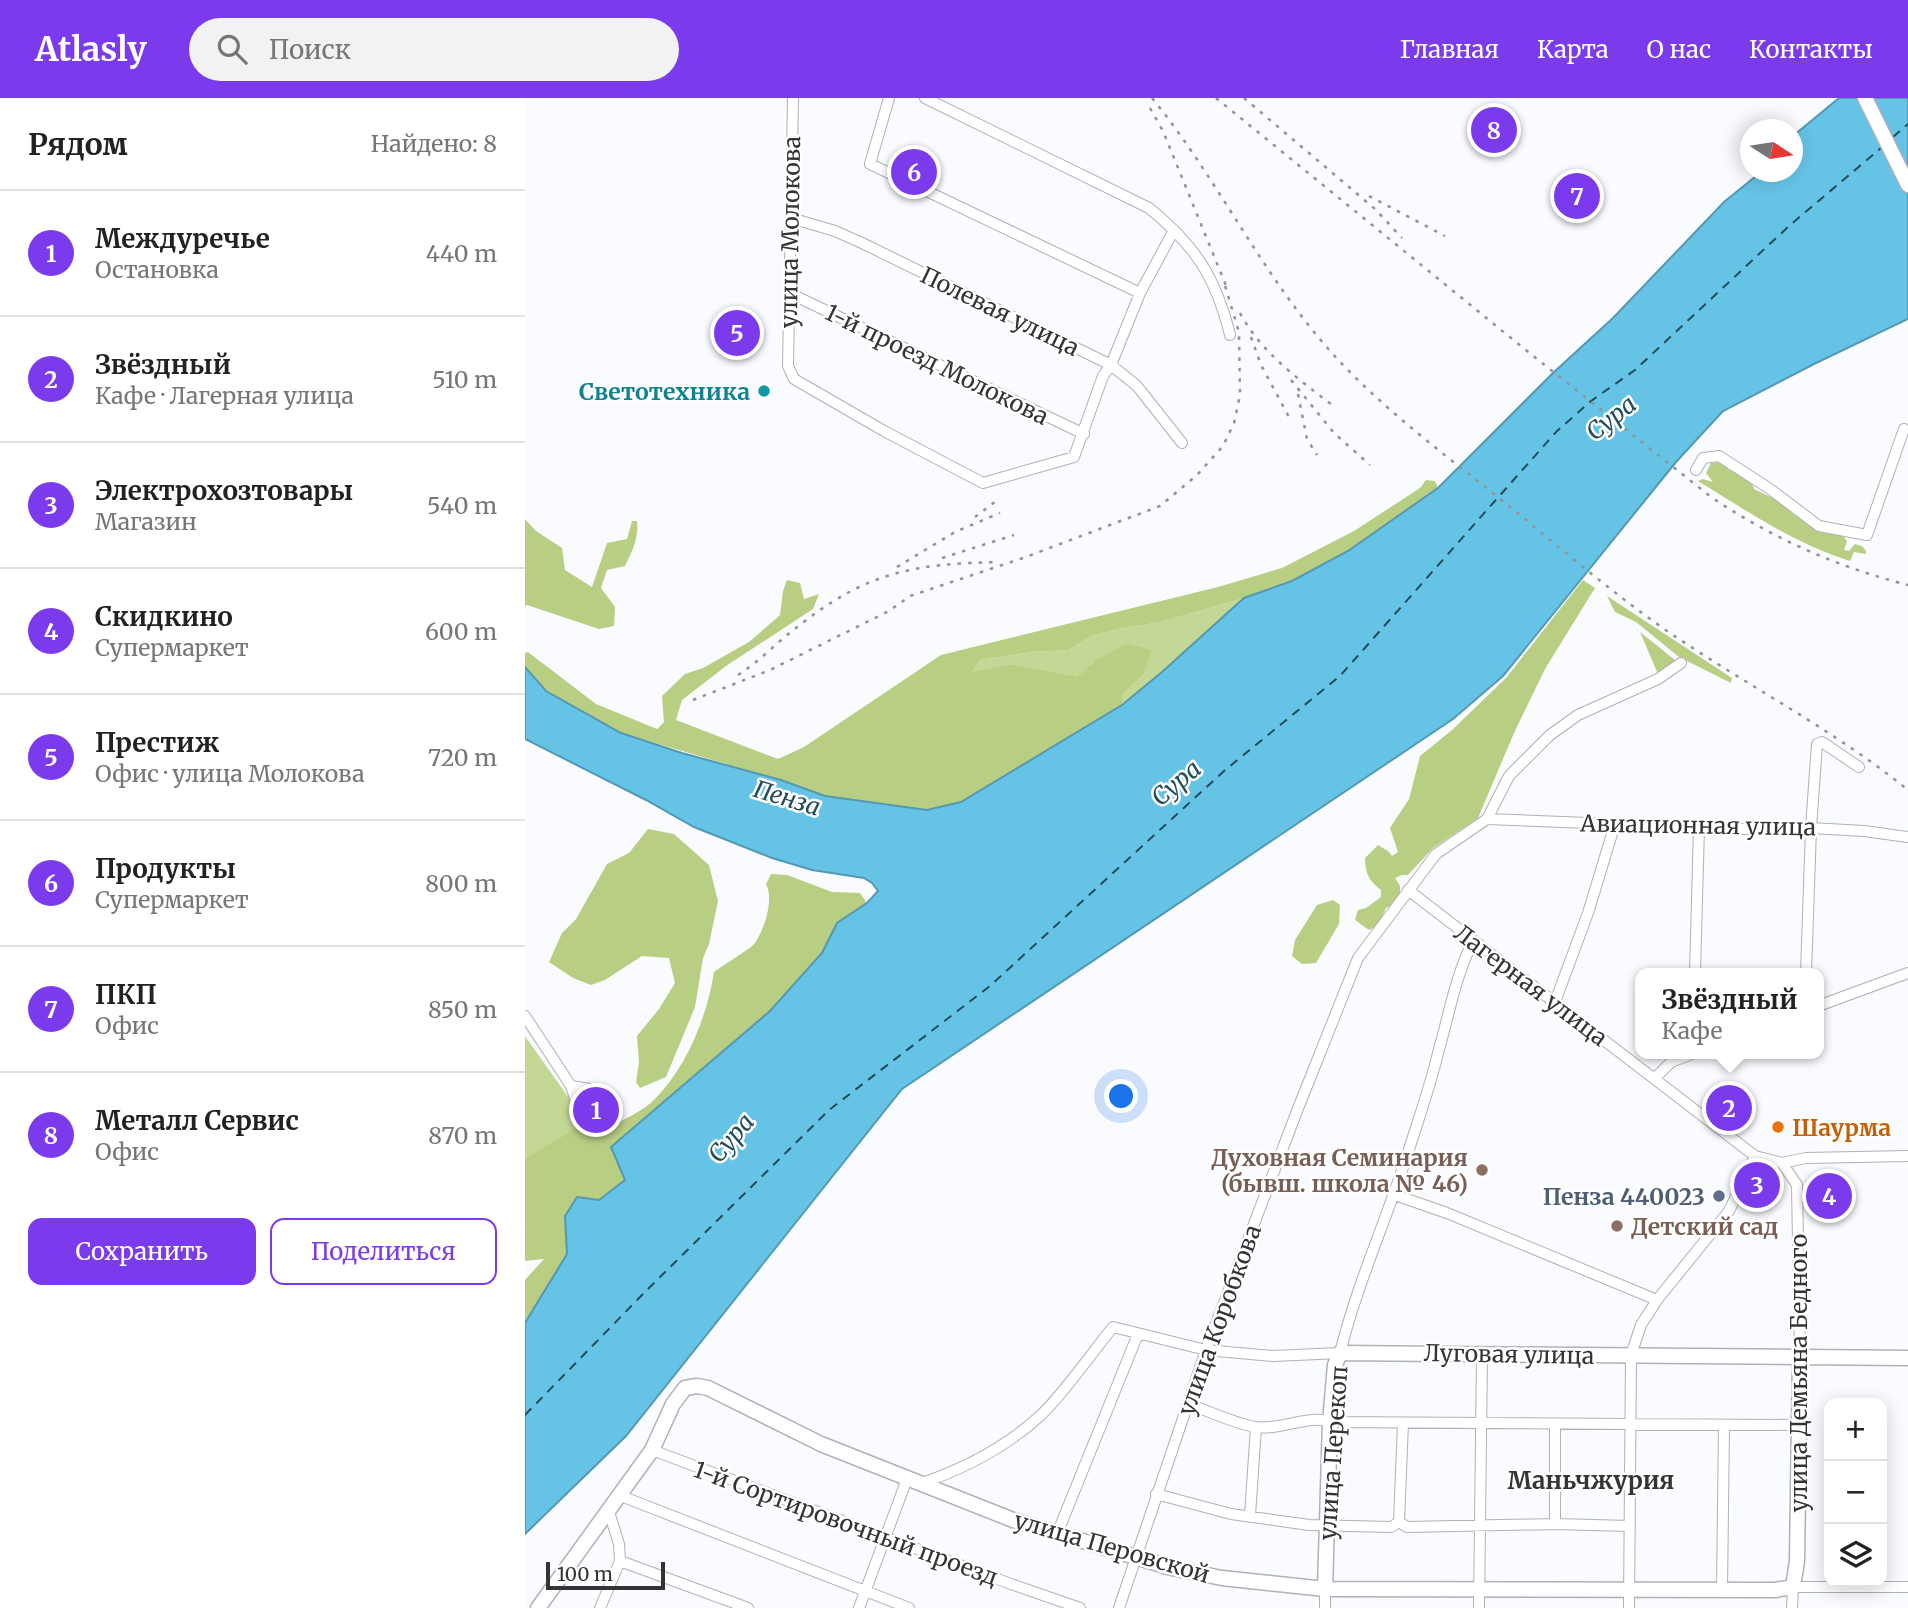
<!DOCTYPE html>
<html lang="ru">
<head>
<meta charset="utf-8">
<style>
	:root { --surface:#fff; --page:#f2f2f2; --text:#222; --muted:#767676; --line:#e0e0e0; --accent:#7c3aed }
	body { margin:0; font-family:Merriweather,serif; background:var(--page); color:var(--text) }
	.controls { position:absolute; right:21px; bottom:21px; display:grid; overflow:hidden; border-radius:14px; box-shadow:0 4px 18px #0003 }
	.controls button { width:63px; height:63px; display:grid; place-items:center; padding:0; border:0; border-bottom:2px solid var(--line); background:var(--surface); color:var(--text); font:35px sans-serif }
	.compass { position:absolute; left:1215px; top:21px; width:63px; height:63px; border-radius:50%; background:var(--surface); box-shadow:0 4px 18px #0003; rotate:102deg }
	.scale { position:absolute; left:21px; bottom:18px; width:119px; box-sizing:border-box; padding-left:7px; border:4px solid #333436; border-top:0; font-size:19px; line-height:24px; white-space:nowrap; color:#333436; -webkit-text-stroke:5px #fff; paint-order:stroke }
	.you { position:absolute; left:597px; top:999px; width:24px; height:24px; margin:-18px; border:5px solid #fff; border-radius:50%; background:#1a73e8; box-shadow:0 0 0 10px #1a73e833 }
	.badge { display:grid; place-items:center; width:46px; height:46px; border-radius:50%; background:var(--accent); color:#fff; font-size:23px; font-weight:700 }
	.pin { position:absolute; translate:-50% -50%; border:4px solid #fff; box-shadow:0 2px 7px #0006 }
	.popup { position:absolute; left:1110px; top:870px; width:189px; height:91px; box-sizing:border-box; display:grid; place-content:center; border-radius:14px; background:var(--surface); filter:drop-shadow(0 2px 5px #0005); font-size:23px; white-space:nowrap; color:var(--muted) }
	.popup b { font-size:26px; color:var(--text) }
	.popup::after { content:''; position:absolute; left:50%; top:100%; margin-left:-14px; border:14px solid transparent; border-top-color:var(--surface) }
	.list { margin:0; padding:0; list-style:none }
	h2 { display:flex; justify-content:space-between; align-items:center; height:91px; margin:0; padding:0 28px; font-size:30px }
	h2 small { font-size:23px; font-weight:400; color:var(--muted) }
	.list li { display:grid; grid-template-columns:46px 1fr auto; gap:21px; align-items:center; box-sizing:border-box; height:126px; padding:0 28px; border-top:2px solid var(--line) }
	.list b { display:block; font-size:26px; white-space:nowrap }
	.list p { margin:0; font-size:23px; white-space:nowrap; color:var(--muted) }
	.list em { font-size:23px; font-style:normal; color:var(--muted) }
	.actions { display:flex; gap:14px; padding:21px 28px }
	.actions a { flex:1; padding:16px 0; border:2px solid var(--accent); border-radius:14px; text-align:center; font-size:24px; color:var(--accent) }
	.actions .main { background:var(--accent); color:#fff }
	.icon { flex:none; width:38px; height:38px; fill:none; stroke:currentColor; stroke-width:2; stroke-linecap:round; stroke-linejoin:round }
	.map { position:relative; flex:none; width:1383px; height:1510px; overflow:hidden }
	header { display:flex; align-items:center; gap:42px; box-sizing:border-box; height:98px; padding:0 35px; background:var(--accent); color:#fff }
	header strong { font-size:33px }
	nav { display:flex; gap:38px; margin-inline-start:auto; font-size:24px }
	.search { width:490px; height:63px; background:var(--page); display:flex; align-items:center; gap:18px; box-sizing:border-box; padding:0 24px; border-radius:38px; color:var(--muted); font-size:26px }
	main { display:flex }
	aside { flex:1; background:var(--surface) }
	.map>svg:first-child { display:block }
</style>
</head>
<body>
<header>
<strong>Atlasly</strong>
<div class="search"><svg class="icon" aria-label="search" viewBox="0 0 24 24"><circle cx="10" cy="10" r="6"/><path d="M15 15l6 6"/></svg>Поиск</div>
<nav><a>Главная</a><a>Карта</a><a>О нас</a><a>Контакты</a></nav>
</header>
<main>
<aside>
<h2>Рядом<small>Найдено: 8</small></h2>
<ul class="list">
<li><span class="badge">1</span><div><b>Междуречье</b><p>Остановка</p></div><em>440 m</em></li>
<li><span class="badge">2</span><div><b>Звёздный</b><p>Кафе · Лагерная улица</p></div><em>510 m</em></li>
<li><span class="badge">3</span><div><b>Электрохозтовары</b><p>Магазин</p></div><em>540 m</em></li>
<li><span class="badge">4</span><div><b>Скидкино</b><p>Супермаркет</p></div><em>600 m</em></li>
<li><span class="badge">5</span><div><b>Престиж</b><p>Офис · улица Молокова</p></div><em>720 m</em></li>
<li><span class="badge">6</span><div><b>Продукты</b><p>Супермаркет</p></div><em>800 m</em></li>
<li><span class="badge">7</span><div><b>ПКП</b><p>Офис</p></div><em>850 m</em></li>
<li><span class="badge">8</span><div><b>Металл Сервис</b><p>Офис</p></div><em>870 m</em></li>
</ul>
<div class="actions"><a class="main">Сохранить</a><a>Поделиться</a></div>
</aside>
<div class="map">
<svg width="1383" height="1510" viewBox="0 0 1383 1510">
	<rect width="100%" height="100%" fill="#f9fbfe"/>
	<path fill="#c4d895" d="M719 500 637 574 597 607 599 595 618 577 569 564 552 580 485 566 446 575 455 562 507 554 544 552 566 538 593 531 636 524Z
		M0 938 61 1024 0 1111Z"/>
	<path fill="#b8ce83" d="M1195 364 1204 372 1226 382 1229 391 1252 402 1269 417 1318 438 1322 443 1319 452 1324 453 1330 446 1337 448 1341 453V456L1329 454 1325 463C1270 446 1222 413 1173 383L1178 381 1188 384 1181 375 1186 365Z
		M901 382 910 383 913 390 823 453 767 483 719 500 636 524 593 531 566 538 544 552 507 554 455 562 447 574 485 566 552 579 569 564 600 546 627 552 618 577 599 595 597 607 436 704 402 712 300 698 256 682 96 635 20 593 0 569V555L3 554 71 606 132 631 139 624 137 598 160 576 178 570 224 544 255 517 258 493 262 482 275 485 279 501 294 496 288 511 201 568 157 602 151 622 253 661 279 649 416 557 693 489 757 470 829 433 895 390Z
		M0 421 11 433 37 450 40 472 67 489 82 445 102 441 107 423H112C114 441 107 453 100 468L82 472 76 490 90 509 89 528 74 531 2 507 0 508Z
		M1058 482 1070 490 1020 571 989 635 953 720 908 750 883 777H877L870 780 875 788V796L869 806 861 810 853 828 844 832 830 822 833 812 841 810 856 799V792C844 783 840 775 840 760L853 747 863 753 867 758 873 754 865 730 884 701 895 658 927 632 981 580Z
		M1082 498 1207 580 1206 585 1154 559 1111 524 1090 514Z
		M1115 534 1150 562 1149 567 1133 576Z
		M123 731 149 736 184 767 193 803 184 846 178 860 170 909 141 979 115 990 111 984 114 964 112 938 134 911 150 885 144 860 117 858 80 882 66 887 48 880 24 864 37 835 51 821 82 766 104 755Z
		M246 776 262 777 307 794 335 795 342 805 312 825 297 855 245 913 86 1049 101 1082 74 1102 40 1118 42 1156 0 1225V1182L19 1161 0 1163V1061L61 1024 84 1030C98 1021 119 1013 130 1001 162 968 182 919 189 874 197 868 225 851 230 845 240 830 249 801 241 786Z
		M808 802 815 807 814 826 791 865 777 866 767 858 770 842 792 807Z"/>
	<path fill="#65c3e6" stroke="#5698b1" stroke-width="2" d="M1314 0H1383V221L1289 266 1198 313 1151 364 978 578 928 621 377 991 101 1338 0 1436V1225L42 1156 40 1118 52 1099 74 1102 100 1082 86 1049 245 913 297 855 312 825 342 805 353 793 347 785 339 780 287 772 247 760 169 729 121 702 0 641V569L21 593 96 635 157 655 256 682 300 698 402 712 436 704 597 607 637 574 719 500 767 483 823 453 913 390 1028 275 1088 220 1199 104 1236 74H1268V38Z"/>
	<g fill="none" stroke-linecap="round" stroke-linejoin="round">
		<path stroke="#234c5b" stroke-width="2" stroke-dasharray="9 7" stroke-linecap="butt" d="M1368 39 1383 26
			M0 1317 118 1196 304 1012 465 888 699 673 815 578 1031 334 1066 303 1110 272 1264 128 1356 50"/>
		<defs>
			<path id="minor" d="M268 0 263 268 269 281 359 333 458 385 549 359 578 278 586 267 615 195 649 132
				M364 0 345 66 615 195
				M400 0 624 110C671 148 691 180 705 237
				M266 120 310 133 337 145 586 267 612 288 657 345
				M264 195 559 336
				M1171 372 1178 360 1194 358 1245 391 1294 428 1342 437 1379 331
				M962 721 1218 731 1286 730 1339 733 1383 739
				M883 792 1230 1058 1257 1065 1281 1060 1383 1058
				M1170 875 1174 729
				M1281 875 1286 730 1292 646 1297 644 1334 669
				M1030 904 1063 815 1090 726
				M1293 908 1383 875
				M0 918 46 988 52 1006 59 1010 66 1009 70 1002 65 991 46 988
				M1130 980 1146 964 1167 956
				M1257 1065 1272 1087 1275 1259
				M870 1097 922 1115 1132 1202
				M663 1306C684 1313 708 1325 730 1329 753 1333 786 1316 805 1324L1274 1327
				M127 1352 486 1486 555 1510
				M394 1386C439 1371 480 1350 516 1317 540 1294 566 1256 588 1229L681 1252 748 1258 815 1255C833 1182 865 1114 887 1042 896 1014 906 985 913 955 924 917 930 879 948 843
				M631 1396 706 1416 784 1427 866 1429 874 1424 882 1429 1030 1426 1105 1428
				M96 1398 384 1510
				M725 1417 731 1329
				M874 1424 878 1325
				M1030 1426V1326
				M532 1436 613 1236
				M95 1463 223 1510
				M800 1491V1510
				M1197 1491 1199 1327
				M75 1510 95 1463 94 1446 84 1414
				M334 1510 382 1381
				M594 1510 681 1252 772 1013 833 860 911 756 962 721 984 678 1025 637 1053 617 1133 581 1156 565
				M954 1510 957 1256
				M1104 1510 1106 1257 1116 1227 1132 1202 1204 1113 1230 1058
				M1267 1510 1268 1489H1383"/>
			<path id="secondary" d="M1340 0 1383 87
				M800 1491 805 1324 810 1267 815 1255 1383 1260
				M13 1510 127 1352 148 1306 160 1290 172 1288 183 1290 296 1346 488 1422 647 1470 697 1480 800 1491 1250 1492 1268 1489 1272 1463 1275 1259"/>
		</defs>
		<use href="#minor" stroke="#aeb1b7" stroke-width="12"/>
		<use href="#secondary" stroke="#aeb1b7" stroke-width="17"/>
		<use href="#minor" stroke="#fff" stroke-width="10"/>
		<use href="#secondary" stroke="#fff" stroke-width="14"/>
		<path stroke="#929396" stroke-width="2.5" stroke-dasharray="3.5 7" stroke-linecap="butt" d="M627 0C697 86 740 185 818 267 866 317 924 360 979 404 1033 448 1087 495 1145 535 1223 588 1309 632 1383 692
			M691 0 1002 253 1186 399C1247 440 1312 469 1383 487
			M719 0 850 111 877 140
			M625 10 638 33 702 190
			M844 98 920 138
			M715 215C737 256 775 282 811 310
			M726 239 736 267 764 319
			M766 282 809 335 845 367
			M773 296 782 341 792 357
			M450 419 471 403
			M417 460 489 437
			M372 469 430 434 475 415
			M213 577C234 564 251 545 271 530 341 474 387 466 474 464
			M168 602 245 572 364 513 385 498 501 459 635 408 672 377 698 348 709 325 715 297 714 234 698 181"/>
	</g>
	<circle fill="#0f9aa8" stroke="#fff" stroke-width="2.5" cx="239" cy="293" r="7"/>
	<circle fill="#e8710a" stroke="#fff" stroke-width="2.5" cx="1253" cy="1029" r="7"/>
	<g fill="#8d6e63" stroke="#fff" stroke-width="2.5">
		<circle cx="957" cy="1072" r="7"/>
		<circle cx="1092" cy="1128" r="7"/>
	</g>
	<circle fill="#5c6f8a" stroke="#fff" stroke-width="2.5" cx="1194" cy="1098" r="7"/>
	<g text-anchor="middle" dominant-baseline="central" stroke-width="5" stroke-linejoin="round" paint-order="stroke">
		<g font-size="23" fill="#333436" stroke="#fff">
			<text transform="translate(265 134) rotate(-89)">улица Молокова</text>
			<text transform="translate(475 213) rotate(26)">Полевая улица</text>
			<text transform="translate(412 266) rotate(26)">1-й проезд Молокова</text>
			<text transform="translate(1173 727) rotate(1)">Авиационная улица</text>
			<text transform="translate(1006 887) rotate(37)">Лагерная улица</text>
			<text transform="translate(694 1222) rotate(-70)">улица Коробкова</text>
			<text transform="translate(984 1256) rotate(1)">Луговая улица</text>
			<text transform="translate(1273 1275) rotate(-90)">улица Демьяна Бедного</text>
			<text transform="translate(808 1355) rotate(-86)">улица Перекоп</text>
			<text transform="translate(321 1425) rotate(20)">1-й Сортировочный проезд</text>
			<text transform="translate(587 1449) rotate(16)">улица Перовской</text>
		</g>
		<g font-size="23" font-weight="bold" fill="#0d838f" stroke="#fff" text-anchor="end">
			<text x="225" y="293">Светотехника</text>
		</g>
		<g font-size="23" font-weight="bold" fill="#c56008" stroke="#fff" text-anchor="start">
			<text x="1267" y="1029">Шаурма</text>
		</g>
		<g font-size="23" font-weight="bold" fill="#785e54" stroke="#fff" text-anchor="end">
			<text x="943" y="1059">Духовная Семинария<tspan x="943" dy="26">(бывш. школа № 46)</tspan></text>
			<text x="1106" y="1128" text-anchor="start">Детский сад</text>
		</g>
		<g font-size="23" font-weight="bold" fill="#4e5e75" stroke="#fff" text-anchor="end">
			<text x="1180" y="1098">Пенза 440023</text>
		</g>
		<g font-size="24" font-style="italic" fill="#234c5b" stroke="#fff">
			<text transform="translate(1086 320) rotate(-38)">Сура</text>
			<text transform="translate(651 685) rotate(-40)">Сура</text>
			<text transform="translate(262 700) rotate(17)">Пенза</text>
			<text transform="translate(206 1040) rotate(-49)">Сура</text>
		</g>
		<g font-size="24" font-weight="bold" fill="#333436" stroke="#fff">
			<text x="1066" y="1382">Маньчжурия</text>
		</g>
	</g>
</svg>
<div class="controls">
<button>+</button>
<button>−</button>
<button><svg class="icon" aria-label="layers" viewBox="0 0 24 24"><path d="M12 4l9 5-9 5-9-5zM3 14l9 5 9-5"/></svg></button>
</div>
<svg class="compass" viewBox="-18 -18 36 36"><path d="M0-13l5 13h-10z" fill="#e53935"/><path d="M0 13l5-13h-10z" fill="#767676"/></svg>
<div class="scale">100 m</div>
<div class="you"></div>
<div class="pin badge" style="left:71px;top:1012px">1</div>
<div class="pin badge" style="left:1204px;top:1010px">2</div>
<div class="popup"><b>Звёздный</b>Кафе</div>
<div class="pin badge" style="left:1232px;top:1087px">3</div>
<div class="pin badge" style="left:1304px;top:1098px">4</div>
<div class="pin badge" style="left:212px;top:235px">5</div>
<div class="pin badge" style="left:389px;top:74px">6</div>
<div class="pin badge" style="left:1052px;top:98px">7</div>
<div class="pin badge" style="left:969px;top:32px">8</div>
</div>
</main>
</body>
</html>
